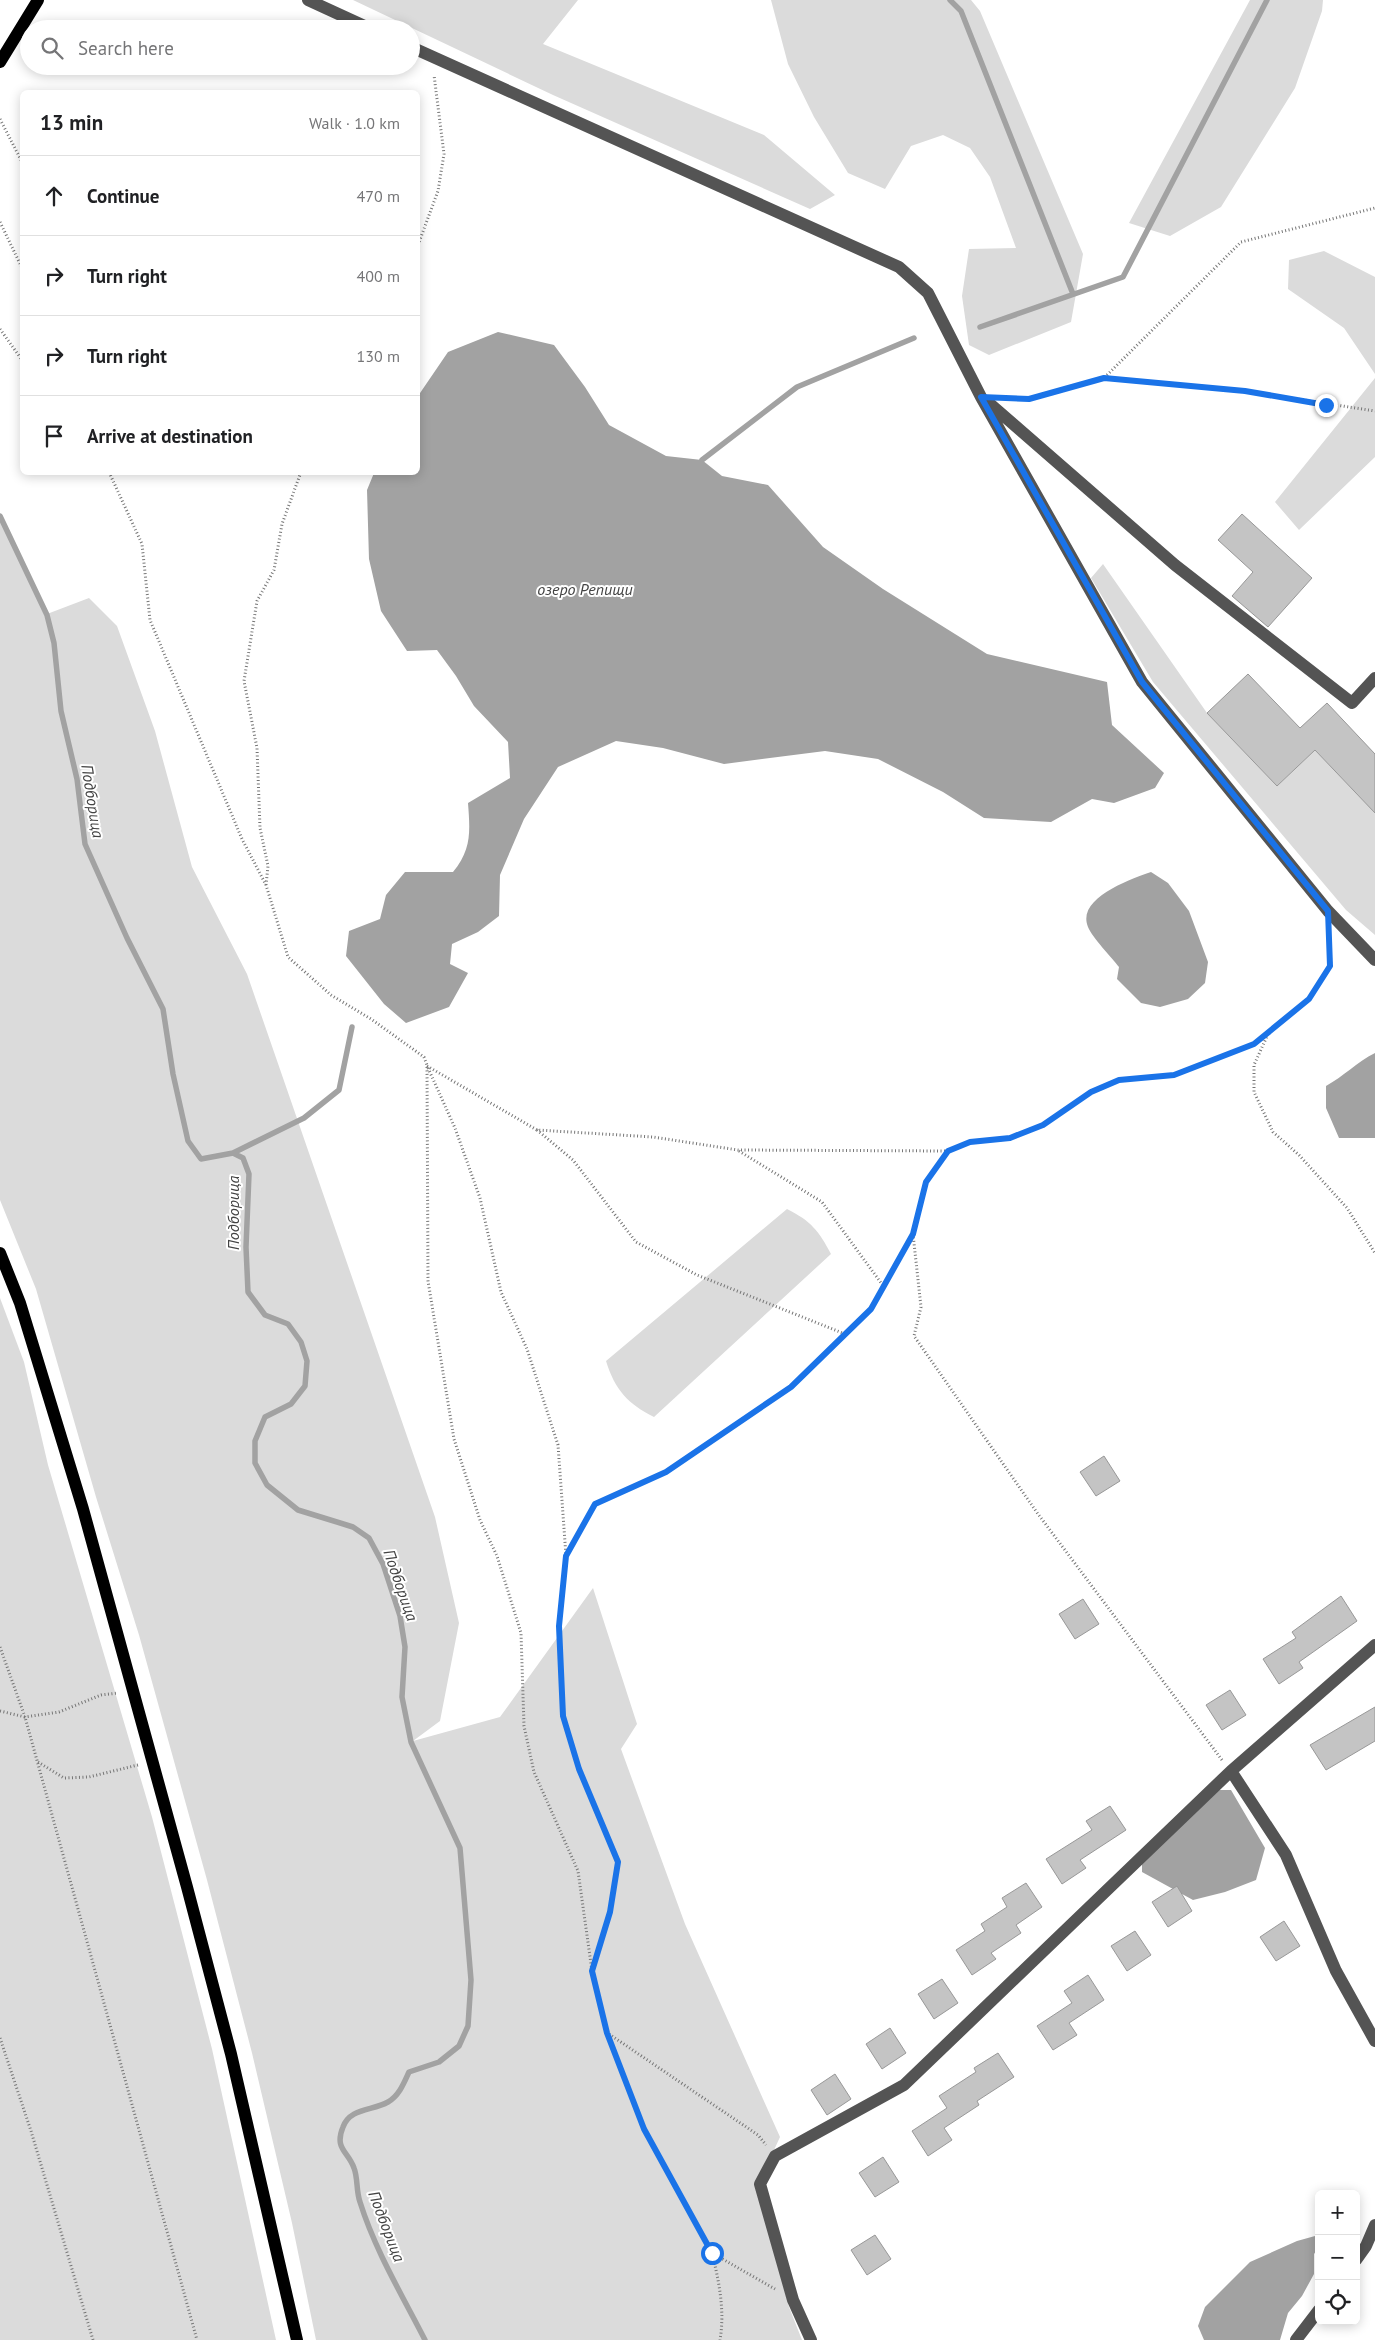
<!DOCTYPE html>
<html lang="en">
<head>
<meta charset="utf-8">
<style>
	:root { --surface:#fff; --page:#f6f6f6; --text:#202124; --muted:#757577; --line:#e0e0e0 }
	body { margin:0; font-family:"PT Sans",sans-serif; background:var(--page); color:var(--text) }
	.controls { position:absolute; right:15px; bottom:15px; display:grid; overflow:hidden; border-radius:8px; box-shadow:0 2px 12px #0003 }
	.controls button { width:45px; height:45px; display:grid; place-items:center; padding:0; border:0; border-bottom:1px solid var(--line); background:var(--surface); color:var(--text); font:25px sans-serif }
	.stop { position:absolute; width:15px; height:15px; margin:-11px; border:4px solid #1a73e8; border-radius:50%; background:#fff }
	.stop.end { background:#1a73e8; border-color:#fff; box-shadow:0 1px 5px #0008 }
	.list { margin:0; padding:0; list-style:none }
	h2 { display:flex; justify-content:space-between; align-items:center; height:65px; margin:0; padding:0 20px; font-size:21px }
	h2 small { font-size:16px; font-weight:400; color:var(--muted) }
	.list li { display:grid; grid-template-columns:32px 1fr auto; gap:15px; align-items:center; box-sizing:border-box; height:80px; padding:0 20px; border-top:1px solid var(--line) }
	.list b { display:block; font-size:19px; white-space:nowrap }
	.list em { font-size:16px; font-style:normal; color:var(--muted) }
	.icon { flex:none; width:28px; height:28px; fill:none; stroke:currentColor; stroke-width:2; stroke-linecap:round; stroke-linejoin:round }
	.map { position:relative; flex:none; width:1375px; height:2340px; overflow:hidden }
	.search { position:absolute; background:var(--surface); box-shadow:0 2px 12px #0003; left:20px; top:20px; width:400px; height:55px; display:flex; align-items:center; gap:12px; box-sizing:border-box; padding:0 18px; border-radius:28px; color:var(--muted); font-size:19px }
	.panel { position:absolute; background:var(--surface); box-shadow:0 2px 12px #0003; left:20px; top:90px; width:400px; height:385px; border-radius:8px }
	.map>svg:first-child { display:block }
</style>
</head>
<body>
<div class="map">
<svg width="1375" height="2340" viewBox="0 0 1375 2340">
	<rect width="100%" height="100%" fill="#fff"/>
	<path fill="#dbdbdb" d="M353 0H578L543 44 764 135 835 195 810 209 553 95Z
		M771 0H971L980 11 1083 254 1071 322 989 355 969 345 962 296 969 249 1016 248 990 177 970 148 943 135 911 146 885 189 848 173 814 117 788 64Z
		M1250 0H1323L1322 11 1295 88 1221 207 1170 236 1129 223Z
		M1324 251 1375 277V374L1344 328 1288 289 1289 260Z
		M1375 378V457L1299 530 1275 502Z
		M0 516 47 614 89 598 117 626 155 731 192 867 247 974 435 1517 459 1623 440 1721 413 1741 500 1717 593 1588 637 1724 621 1749 685 1924 780 2137 757 2187 789 2307 802 2340H316L292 2223 252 2053 207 1880 139 1635 96 1497 36 1289 0 1200Z
		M1103 564 1207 713 1277 786 1315 750 1375 813V935L1346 910 1153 682 1091 578Z
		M787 1209C811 1221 819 1231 831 1254L654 1417C628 1404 615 1390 606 1361Z
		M0 1298 24 1362 48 1465 152 1817 212 2049 276 2340H0Z"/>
	<path fill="#a2a2a2" d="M498 332 554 345 585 387 609 425 666 456 702 460 722 476 768 485 823 547 883 589 987 654 1107 682 1112 725 1164 773 1155 788 1114 803 1092 799 1051 822 984 818 943 792 878 759 825 751 724 764 663 748 616 741 558 767 524 819 500 875 499 916 478 932 452 944 450 964 468 973 449 1007 406 1023 384 1004 346 956 349 931 380 919 386 895 405 872H453C472 849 470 831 468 803L510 778 508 742 474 706 456 676 437 650 407 651 381 611 369 559 367 490 374 473 418 472V396L448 352Z
		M1151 872 1168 883 1189 911 1208 962 1205 983 1188 999 1160 1007 1141 1003 1117 979 1119 967C1112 958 1092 937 1088 927 1076 898 1131 879 1151 872Z
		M1375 1053V1138H1339L1326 1108V1086C1344 1076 1357 1062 1375 1053Z
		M1219 1790H1231L1265 1848 1256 1880 1225 1892 1193 1900 1142 1872V1863Z
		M1315 2236 1319 2240 1318 2248 1314 2254V2274L1302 2296 1288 2313 1280 2340H1204L1198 2326 1205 2307 1250 2262 1297 2241Z"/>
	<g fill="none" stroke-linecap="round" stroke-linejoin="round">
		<path stroke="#a2a2a2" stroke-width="5.5" d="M950 0 961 11 1073 294
			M980 327 1123 277 1267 0
			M702 460 797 387 914 338
			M0 516 47 615 54 643 61 711 77 779 85 844 127 938 163 1009 173 1074 188 1141 201 1159 233 1153 243 1158 249 1174 246 1247 248 1292 265 1315 288 1324 301 1342 307 1361 305 1386 291 1404 265 1417 255 1441V1463L267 1485 298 1510 353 1527 369 1538 383 1564 400 1616 405 1647 402 1697 411 1742 460 1848 471 1980 468 2026 459 2046 439 2062 409 2072C404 2083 399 2096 388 2102 372 2111 350 2108 343 2127 334 2149 348 2151 354 2168 358 2178 356 2191 360 2202 375 2250 402 2295 425 2340
			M233 1153 304 1118 339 1090 352 1027"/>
	</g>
	<path fill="#c4c4c4" stroke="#989898" d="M1242 514 1312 578 1268 627 1232 596 1253 572 1218 540Z
		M1248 674 1300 728 1327 703 1375 754V813L1315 750 1277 786 1207 713Z
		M1104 1456 1120 1481 1096 1496 1080 1472Z
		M1341 1596 1357 1621 1299 1662 1303 1668 1279 1684 1263 1659 1296 1638 1292 1632Z
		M1083 1599 1099 1624 1075 1639 1059 1614Z
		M1230 1690 1246 1715 1222 1730 1206 1705Z
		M1375 1707V1741L1326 1770 1310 1745Z
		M1110 1806 1126 1830 1080 1860 1086 1868 1062 1884 1046 1859 1092 1830 1086 1821Z
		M1026 1883 1042 1907 1016 1925 1021 1933 991 1953 996 1959 972 1975 956 1950 985 1931 981 1924 1007 1907 1002 1898Z
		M1177 1886 1192 1911 1168 1927 1152 1902Z
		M1284 1921 1300 1946 1276 1961 1260 1937Z
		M1135 1931 1151 1955 1127 1971 1111 1946Z
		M1088 1975 1104 2000 1069 2023 1077 2035 1053 2050 1037 2026 1072 2003 1064 1991Z
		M942 1979 958 2003 934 2019 918 1994Z
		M890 2028 906 2053 882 2069 866 2044Z
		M998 2053 1014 2077 977 2101 979 2105 944 2128 952 2140 928 2156 912 2131 947 2108 939 2096 976 2072 974 2068Z
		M835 2074 851 2099 827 2115 811 2090Z
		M883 2157 899 2182 875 2197 859 2173Z
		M875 2235 891 2259 867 2275 851 2250Z"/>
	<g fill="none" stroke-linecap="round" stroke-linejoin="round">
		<path stroke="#767676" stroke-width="3" stroke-dasharray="1 2.5" stroke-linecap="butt" d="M0 119 22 162
			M0 222 22 268
			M418 245 438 191 444 154 434 75
			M0 329 22 360
			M1104 378 1245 391 1375 411
			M1006 398 1029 399 1104 378 1241 242 1375 208
			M109 472 142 544 150 620 242 839 266 885 288 957 331 995 371 1019 424 1057 427 1065 428 1281 454 1439 480 1520 497 1556 521 1633 524 1726 534 1772 578 1871 592 1971 607 2033 644 2129 712 2253 775 2289
			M266 885 268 866 260 828 257 748 244 681 257 601 274 570 282 524 301 472
			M1268 1034 1254 1065V1092L1273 1132 1299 1155 1347 1208 1375 1253
			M427 1066 537 1130 653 1137 738 1150 949 1151
			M428 1068 455 1128 480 1198 501 1292 527 1349 558 1445 566 1556 559 1626 563 1715 579 1769 618 1862 610 1912 593 1970
			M537 1130 573 1160 636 1242 697 1275 845 1334
			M739 1151 822 1202 884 1287
			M567 1555 595 1504 666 1472 791 1387 871 1309 912 1234
			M0 1647 25 1717 59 1712 101 1695 118 1693
			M0 1711 25 1717 197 2340
			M1222 1760 1038 1514 914 1336 921 1307 913 1234 926 1182 949 1151 969 1142 1010 1139 1043 1125 1091 1092 1119 1080 1174 1075 1254 1044 1309 999 1331 966 1329 934
			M38 1762 64 1778 89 1777 138 1765
			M609 2034 758 2135 766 2145
			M0 2038 31 2131 93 2340
			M712 2253C719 2281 725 2311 720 2340"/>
		<path stroke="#545454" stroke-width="12" d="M308 0 371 29
			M411 47 899 267 928 293 981 397 1142 682 1328 911 1375 960
			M989 403 1175 565 1352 703 1375 678
			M1231 1771 1286 1855 1336 1971 1375 2041
			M1356 2260 1366 2246 1375 2225
			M811 2340 793 2300 760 2184 775 2156 904 2085 1231 1771 1375 1645
			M1296 2340 1319 2310"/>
		<path stroke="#000" stroke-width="12" d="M0 62 38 0
			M0 1253 20 1303 83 1509 187 1887 231 2054 297 2340"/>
	</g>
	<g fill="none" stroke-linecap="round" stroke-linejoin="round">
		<path stroke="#1a73e8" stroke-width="6" d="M712 2253 644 2129 607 2033 592 1971 610 1912 618 1862 579 1769 563 1716 559 1626 566 1556 595 1504 666 1472 791 1387 871 1309 913 1234 926 1182 948 1151 970 1142 1010 1138 1043 1125 1091 1092 1119 1080 1174 1075 1254 1044 1309 999 1330 966 1328 911 1142 682 981 397 1029 399 1104 378 1245 391 1326 405"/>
	</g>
	<g text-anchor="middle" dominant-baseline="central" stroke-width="4" stroke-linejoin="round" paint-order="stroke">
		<g font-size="16" font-style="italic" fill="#434343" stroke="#fff">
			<text x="585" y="589">озеро Репищи</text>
			<text transform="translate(93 801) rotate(81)">Подборица</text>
			<text transform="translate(233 1213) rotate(-90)">Подборица</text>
			<text transform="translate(401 1585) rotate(71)">Подборица</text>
			<text transform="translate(387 2226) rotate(69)">Подборица</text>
		</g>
	</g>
</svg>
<div class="controls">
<button>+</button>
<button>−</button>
<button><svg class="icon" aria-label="locate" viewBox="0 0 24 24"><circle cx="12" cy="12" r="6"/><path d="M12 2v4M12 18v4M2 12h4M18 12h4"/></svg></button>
</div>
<div class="stop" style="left:712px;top:2253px"></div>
<div class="stop end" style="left:1326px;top:405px"></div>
<div class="search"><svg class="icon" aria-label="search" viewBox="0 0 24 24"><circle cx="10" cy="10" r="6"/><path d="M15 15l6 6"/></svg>Search here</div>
<section class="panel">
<h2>13 min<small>Walk · 1.0 km</small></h2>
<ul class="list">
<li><svg class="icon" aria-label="ahead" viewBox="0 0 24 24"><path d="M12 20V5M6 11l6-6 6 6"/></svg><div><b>Continue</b></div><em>470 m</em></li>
<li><svg class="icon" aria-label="right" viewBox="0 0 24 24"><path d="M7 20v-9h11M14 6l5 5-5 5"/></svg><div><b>Turn right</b></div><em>400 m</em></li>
<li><svg class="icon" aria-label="right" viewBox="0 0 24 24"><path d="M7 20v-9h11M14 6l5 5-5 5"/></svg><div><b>Turn right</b></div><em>130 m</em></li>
<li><svg class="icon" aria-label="arrive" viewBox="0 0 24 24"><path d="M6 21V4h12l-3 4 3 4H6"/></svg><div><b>Arrive at destination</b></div></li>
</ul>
</section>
</div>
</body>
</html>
